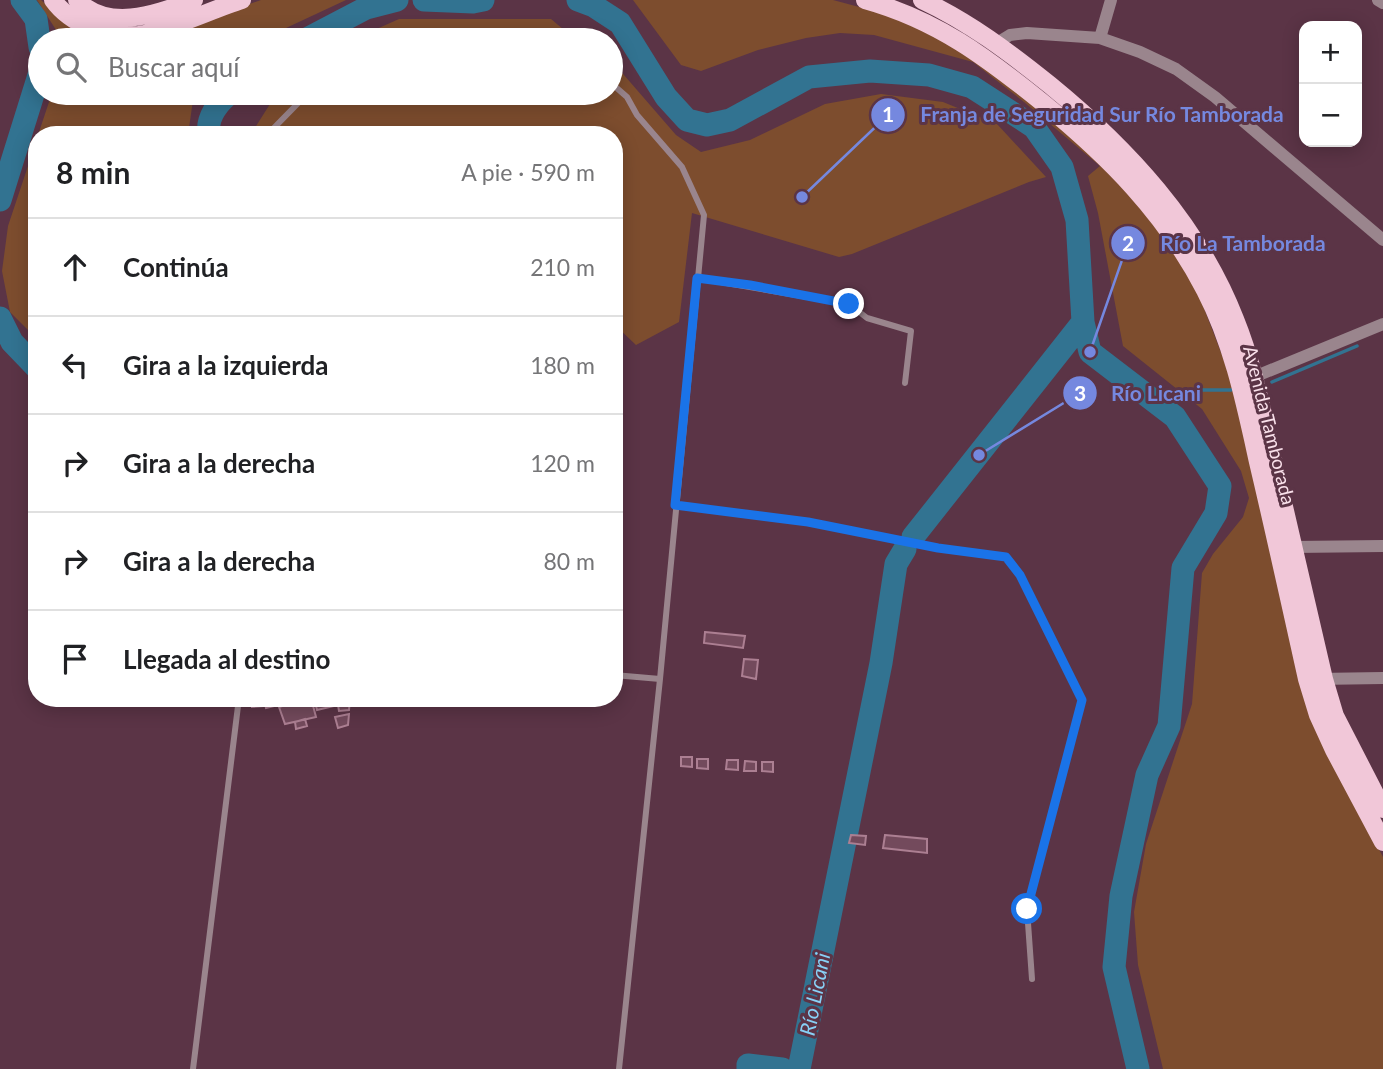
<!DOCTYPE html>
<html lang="es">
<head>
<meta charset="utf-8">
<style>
	:root { --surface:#fff; --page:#f2f2f2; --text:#202124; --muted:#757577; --line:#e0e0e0 }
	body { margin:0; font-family:Lato,sans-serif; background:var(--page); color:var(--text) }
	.controls { position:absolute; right:21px; top:21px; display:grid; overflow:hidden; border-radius:14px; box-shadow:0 4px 18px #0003 }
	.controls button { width:63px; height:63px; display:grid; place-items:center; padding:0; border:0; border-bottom:2px solid var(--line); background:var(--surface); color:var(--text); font:35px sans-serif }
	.stop { position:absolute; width:21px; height:21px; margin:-16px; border:5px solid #1a73e8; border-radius:50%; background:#fff }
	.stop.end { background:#1a73e8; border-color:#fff; box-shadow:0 2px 7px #0008 }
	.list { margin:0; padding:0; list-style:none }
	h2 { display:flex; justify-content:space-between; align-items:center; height:91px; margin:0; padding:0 28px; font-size:30px }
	h2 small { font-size:23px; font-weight:400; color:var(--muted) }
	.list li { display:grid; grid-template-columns:46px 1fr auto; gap:21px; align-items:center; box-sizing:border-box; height:98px; padding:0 28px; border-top:2px solid var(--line) }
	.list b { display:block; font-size:26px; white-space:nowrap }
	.list em { font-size:23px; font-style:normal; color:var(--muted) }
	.icon { flex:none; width:38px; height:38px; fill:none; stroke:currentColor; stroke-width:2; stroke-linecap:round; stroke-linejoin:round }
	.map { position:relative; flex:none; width:1383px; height:1069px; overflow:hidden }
	.search { position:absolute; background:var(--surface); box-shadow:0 4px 18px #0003; left:28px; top:28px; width:595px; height:77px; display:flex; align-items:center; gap:18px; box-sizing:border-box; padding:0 24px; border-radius:38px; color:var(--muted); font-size:26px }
	.panel { position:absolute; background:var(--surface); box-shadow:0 4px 18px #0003; left:28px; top:126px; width:595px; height:581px; border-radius:28px }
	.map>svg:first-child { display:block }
</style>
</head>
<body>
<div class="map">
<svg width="1383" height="1069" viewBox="0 0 1383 1069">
	<rect width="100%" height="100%" fill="#5b3446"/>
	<path fill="#7d4d2e" d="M37 0H41L55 13 114 40H58V33Z
		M261 0H346L286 28 266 40H146Z
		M633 0H833L889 15 920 27 996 72 1120 181 1175 253 1200 298 1235 389 1313 722 1383 857V1069H1163L1138 965 1134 912 1146 844 1192 704 1202 573 1213 554 1243 517 1249 498 1241 471 1202 409 1123 346 1098 213 1088 176 1100 166 1024 102 973 62 874 35 840 33 806 38 758 50 701 71 681 65Z
		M399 19H551L576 40H352Z
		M611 60 676 135 701 152 750 140 825 104 881 94 943 102 997 124 1046 177 1029 182 852 254 839 257 692 213 679 322 636 345 614 324V135L251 134 277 93H611Z
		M52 93H194L188 135H38Z
		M37 139V339L10 312 2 271 8 226Z"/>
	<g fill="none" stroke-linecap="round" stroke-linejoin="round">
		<path stroke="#327391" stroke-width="3.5" d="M1272 382 1357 346
			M1155 402 1178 390H1231"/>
		<path stroke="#327391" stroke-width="23" d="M22 0 36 19 40 47
			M424 0 473 2 483 0
			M578 0 594 6 620 23 666 97 687 120 707 125 730 120 809 77 870 71 929 75 972 87 1034 127 1062 167 1077 220 1083 322 1090 352 1175 417 1220 486 1216 513 1183 568 1169 726 1147 775 1121 896 1114 967 1138 1069
			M305 40 366 8 397 0
			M209 135C206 118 218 103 230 93
			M0 200 40 72
			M0 318 12 342 37 368
			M913 537 1083 322
			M748 1069V1065L782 1069
			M799 1069 881 663 896 564 905 549"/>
	</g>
	<path fill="#734a5c" stroke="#ac7f92" stroke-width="2" d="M705 632 745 636 743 648 704 643Z
		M744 659 758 660 756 679 742 676Z
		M252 698H263V706L252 707Z
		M264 698H288L290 702 266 708Z
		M311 698 316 717 285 724 279 707Z
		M314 698H350L349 710 339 711 338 705 317 710Z
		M349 714 348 725 338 728 335 717Z
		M305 719 307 726 296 729 295 722Z
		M681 757H692V767L681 766Z
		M697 759H708V769L697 768Z
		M727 760H738V770L726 769Z
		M745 761 756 762V771H744Z
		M762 762H773V772L762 771Z
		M851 835 866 836 865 845 849 843Z
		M885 835 927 839V853L883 848Z"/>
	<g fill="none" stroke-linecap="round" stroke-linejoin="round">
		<path stroke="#9a858d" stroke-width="6" d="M415 40H509
			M611 83 627 97 637 115 682 167 704 215 660 679 619 1069
			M267 135 308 93
			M697 278 849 304 867 318 911 331 905 383
			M675 505 808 522 938 548 1006 557 1020 575 1082 700 1027 909 1032 979
			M614 675 660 679
			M193 1069 239 698"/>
		<path stroke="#9a858d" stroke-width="12" d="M1378 0 1383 3
			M1100 38 1111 0
			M997 43 1010 35 1027 33 1100 38 1140 52 1176 69 1215 97 1383 240
			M1254 377 1383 324
			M1293 547 1383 546
			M1317 679 1383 678"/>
		<path stroke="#f1c7d8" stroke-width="18" d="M53 0C71 25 109 39 139 35 169 30 211 10 242 0
			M77 0C109 33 158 13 194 0
			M865 0C937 20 986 57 1043 103 1109 157 1165 213 1205 290 1233 344 1245 403 1258 462 1275 534 1291 607 1307 679L1318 715 1334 750 1383 842
			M922 0C969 22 1009 52 1050 85 1127 148 1198 224 1235 319 1255 368 1264 421 1276 472 1292 541 1308 610 1324 679L1335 716 1383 809"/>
	</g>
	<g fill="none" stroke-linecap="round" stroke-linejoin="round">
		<path stroke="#1a73e8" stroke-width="9" d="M849 304 750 285 697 278 675 505 808 522 938 548 1006 557 1020 575 1082 700 1027 909"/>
	</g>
	<g text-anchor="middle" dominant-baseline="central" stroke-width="6" stroke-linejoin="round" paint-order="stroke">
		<g font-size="19" fill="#f9e0ea" stroke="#5b3446">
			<text transform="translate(1270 425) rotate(76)">Avenida Tamborada</text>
		</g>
		<g font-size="21" font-style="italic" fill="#88d1f6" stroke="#5b3446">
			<text transform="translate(814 994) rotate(-79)">Río Licani</text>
		</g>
	</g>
	<path fill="none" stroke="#7588df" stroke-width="2.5" d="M802 197L888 115M1090 352L1128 243M979 455L1080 393"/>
	<g fill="#7588df" stroke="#5b3446" stroke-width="2.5">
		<circle cx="802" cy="197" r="7"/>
		<circle cx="1090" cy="352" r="7"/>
		<circle cx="979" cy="455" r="7"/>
		<circle cx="888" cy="115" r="18"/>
		<circle cx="1128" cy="243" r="18"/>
		<circle cx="1080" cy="393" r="18"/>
	</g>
	<g font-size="21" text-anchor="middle" font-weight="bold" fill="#fff">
		<text x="888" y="122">1</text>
		<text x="1128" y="251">2</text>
		<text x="1080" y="401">3</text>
	</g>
	<g font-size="21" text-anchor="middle" font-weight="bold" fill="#7588df" stroke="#5b3446" stroke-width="6" stroke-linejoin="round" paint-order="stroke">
		<text x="1102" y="122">Franja de Seguridad Sur Río Tamborada</text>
		<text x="1243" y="251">Río La Tamborada</text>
		<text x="1156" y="401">Río Licani</text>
	</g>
</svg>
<div class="controls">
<button>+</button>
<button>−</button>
</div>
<div class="stop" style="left:1027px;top:909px"></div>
<div class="stop end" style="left:849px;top:304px"></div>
<div class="search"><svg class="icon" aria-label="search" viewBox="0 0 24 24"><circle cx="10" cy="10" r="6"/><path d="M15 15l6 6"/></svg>Buscar aquí</div>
<section class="panel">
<h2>8 min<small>A pie · 590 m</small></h2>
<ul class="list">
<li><svg class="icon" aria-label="ahead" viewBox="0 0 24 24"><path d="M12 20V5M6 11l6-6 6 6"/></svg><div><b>Continúa</b></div><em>210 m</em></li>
<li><svg class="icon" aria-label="left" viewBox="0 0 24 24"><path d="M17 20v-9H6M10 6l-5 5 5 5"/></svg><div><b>Gira a la izquierda</b></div><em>180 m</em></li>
<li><svg class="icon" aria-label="right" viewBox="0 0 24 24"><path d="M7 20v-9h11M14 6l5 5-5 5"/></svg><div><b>Gira a la derecha</b></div><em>120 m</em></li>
<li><svg class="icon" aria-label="right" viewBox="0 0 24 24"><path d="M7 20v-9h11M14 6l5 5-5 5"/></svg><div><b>Gira a la derecha</b></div><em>80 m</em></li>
<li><svg class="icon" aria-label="arrive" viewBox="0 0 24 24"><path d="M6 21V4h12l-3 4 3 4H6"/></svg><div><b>Llegada al destino</b></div></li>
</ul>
</section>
</div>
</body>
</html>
